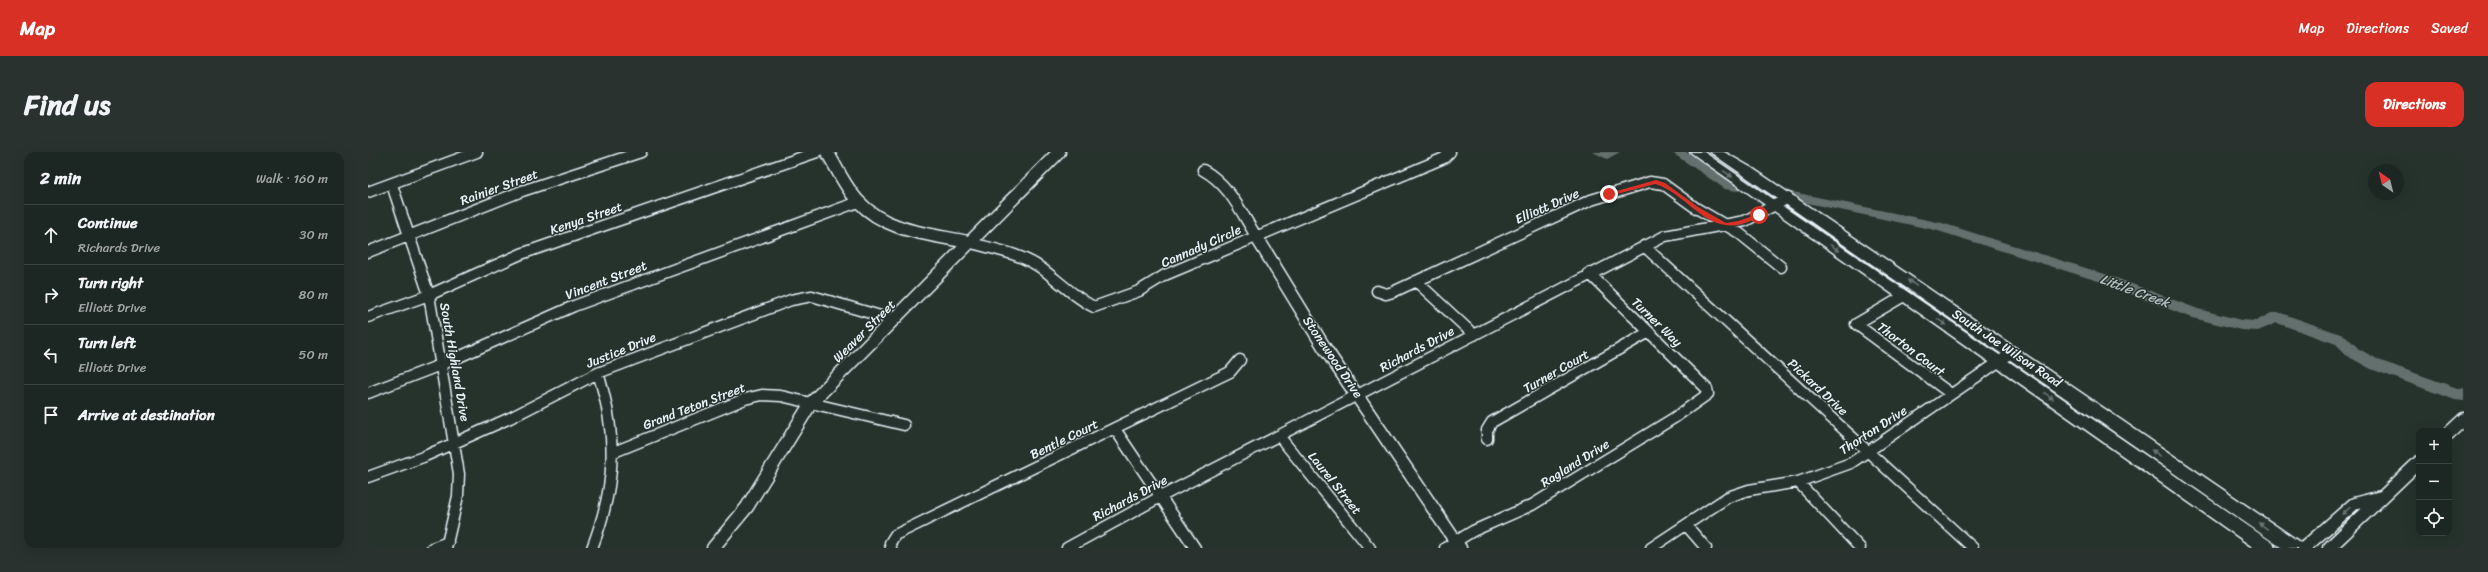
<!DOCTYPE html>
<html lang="en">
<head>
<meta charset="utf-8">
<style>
	:root { --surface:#1c2622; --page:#29322f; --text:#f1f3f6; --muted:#a0a5a5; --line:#3a4340; --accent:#d93025 }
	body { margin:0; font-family:Sriracha,sans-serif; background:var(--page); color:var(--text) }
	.controls { position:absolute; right:12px; bottom:12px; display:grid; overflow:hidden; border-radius:8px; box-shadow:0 4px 16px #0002 }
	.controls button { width:36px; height:36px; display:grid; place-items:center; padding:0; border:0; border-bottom:1px solid var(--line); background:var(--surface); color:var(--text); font:20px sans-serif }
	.compass { position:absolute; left:2000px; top:12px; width:36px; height:36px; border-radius:50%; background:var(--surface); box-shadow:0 4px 16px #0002; rotate:325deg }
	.stop { position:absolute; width:12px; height:12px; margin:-9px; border:3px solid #d93025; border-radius:50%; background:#fff }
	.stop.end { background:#d93025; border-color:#fff; box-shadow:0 1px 4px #0008 }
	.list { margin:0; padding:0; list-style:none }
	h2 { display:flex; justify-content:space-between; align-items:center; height:52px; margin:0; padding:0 16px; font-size:17px }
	h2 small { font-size:13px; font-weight:400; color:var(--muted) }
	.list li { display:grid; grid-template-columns:26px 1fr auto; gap:12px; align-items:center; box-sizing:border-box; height:60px; padding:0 16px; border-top:1px solid var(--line) }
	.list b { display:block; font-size:15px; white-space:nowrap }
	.list p { margin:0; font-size:13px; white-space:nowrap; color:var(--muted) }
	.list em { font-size:13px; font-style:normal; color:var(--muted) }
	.icon { flex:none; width:22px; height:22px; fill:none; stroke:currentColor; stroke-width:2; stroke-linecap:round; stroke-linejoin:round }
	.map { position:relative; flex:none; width:2096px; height:396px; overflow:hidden; border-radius:12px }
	header { display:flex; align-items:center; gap:24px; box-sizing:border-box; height:56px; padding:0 20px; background:var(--accent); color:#fff }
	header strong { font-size:19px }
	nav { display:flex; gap:22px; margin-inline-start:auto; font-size:14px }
	.intro { display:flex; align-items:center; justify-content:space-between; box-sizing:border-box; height:96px; padding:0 24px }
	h1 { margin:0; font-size:28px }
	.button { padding:10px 18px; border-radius:12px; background:var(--accent); color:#fff; font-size:14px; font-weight:700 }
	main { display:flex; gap:24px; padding:0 24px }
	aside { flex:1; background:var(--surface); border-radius:12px; box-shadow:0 4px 16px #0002 }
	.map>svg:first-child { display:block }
</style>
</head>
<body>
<header>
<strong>Map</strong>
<nav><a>Map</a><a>Directions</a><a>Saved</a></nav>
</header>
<div class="intro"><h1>Find us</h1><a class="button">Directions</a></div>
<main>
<aside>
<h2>2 min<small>Walk · 160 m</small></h2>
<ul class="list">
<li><svg class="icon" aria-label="ahead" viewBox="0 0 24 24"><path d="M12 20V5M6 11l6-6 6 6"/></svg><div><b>Continue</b><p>Richards Drive</p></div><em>30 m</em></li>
<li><svg class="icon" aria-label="right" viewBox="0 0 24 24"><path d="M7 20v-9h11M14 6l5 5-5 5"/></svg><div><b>Turn right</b><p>Elliott Drive</p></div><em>80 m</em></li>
<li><svg class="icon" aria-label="left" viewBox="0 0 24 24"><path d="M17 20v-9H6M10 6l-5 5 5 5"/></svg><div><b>Turn left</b><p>Elliott Drive</p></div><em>50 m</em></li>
<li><svg class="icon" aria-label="arrive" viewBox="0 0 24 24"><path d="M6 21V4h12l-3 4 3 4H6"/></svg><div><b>Arrive at destination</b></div></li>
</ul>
</aside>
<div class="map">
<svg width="2096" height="396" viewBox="0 0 2096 396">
	<rect width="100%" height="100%" fill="#26332d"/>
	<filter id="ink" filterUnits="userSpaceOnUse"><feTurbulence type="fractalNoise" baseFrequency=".025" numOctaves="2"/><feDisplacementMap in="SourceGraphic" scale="8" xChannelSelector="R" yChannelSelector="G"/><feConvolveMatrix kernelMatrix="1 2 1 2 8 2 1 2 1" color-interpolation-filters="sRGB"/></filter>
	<g filter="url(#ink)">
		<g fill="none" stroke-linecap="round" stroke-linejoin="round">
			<path fill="#636f6d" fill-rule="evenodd" d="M1225 0H1252L1239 7Z
				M1303 0H1318L1375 35 1369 39 1357 37Z
				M1425 40 1574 71 1740 123 1830 157 1873 168 1888 169 1903 161H1913L1978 184 1991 197 2013 209 2092 237 2096 236V249L2087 248 2003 217 1981 205 1968 192 1909 171 1890 179 1873 178 1821 165 1730 129 1567 78 1420 47 1418 44 1420 41Z"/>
			<defs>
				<path id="minor" d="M835 18C861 32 873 60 888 84
					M24 33 61 143 91 322 90 344 78 396
					M0 40 109 0
					M600 90C624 97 652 101 673 116 691 129 706 145 726 155L771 139 797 123 1076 6 1082 0
					M1276 94 1605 396
					M0 100 154 39 273 0
					M1048 129 1106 183
					M1009 139 1018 142 1025 140 1223 48 1282 30 1295 32 1328 56 1371 81 1413 115
					M1536 144 1488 172 1583 242
					M0 165 61 143 153 102 449 0
					M0 241 75 212 206 154 490 50
					M747 277 827 396
					M911 284 1002 396
					M1119 287V278L1124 270 1281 180
					M246 300 377 247 394 243 413 244 536 273
					M0 325 55 305 142 266 230 221 423 148 444 144 526 168
					M1430 330 1492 396
					M1318 373 1338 396
					M64 396 80 390
					M224 396C248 334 250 284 230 221
					M523 396 522 391 527 383 862 220 872 208
					M699 396 792 345 1297 84 1377 69 1420 46
					M1077 396 1105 379 1164 353 1306 266 1340 242 1339 237 1221 121
					M1283 396 1360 345 1381 338 1430 330 1483 311 1645 200"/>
				<path id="tertiary" d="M459 0C469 16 477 35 490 49 518 80 562 82 600 90
					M888 84 956 195 1092 396
					M2081 281 2096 267
					M345 396 379 355 443 251 691 0
					M1936 396 1986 352 2013 345
					M1961 396 2051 310"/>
				<path id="secondary" d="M1322 0H1336L1905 391 1907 396H1886Z
					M1342 0H1356L1384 16 1933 391 1935 396H1914Z"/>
			</defs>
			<use href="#minor" stroke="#e8f1f8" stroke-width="13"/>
			<use href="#tertiary" stroke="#e8f1f8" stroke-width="15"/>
			<use href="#secondary" stroke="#e8f1f8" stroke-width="3"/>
			<use href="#minor" stroke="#26332d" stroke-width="10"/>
			<use href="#tertiary" stroke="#26332d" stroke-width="12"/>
			<use href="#secondary" fill="#26332d" fill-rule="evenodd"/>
		</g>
		<defs><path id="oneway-solid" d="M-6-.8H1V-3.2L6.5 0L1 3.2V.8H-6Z"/></defs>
		<g fill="#6a7674">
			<use href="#oneway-solid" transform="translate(1360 22) rotate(34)"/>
			<use href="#oneway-solid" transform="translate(1467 96) rotate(35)"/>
			<use href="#oneway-solid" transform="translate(1544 131) rotate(-146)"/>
			<use href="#oneway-solid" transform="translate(1574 170) rotate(35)"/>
			<use href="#oneway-solid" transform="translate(1681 244) rotate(35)"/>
			<use href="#oneway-solid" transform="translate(1788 301) rotate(-145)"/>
			<use href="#oneway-solid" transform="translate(1978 359) rotate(138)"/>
			<use href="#oneway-solid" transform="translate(1895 374) rotate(-146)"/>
		</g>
	</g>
	<path fill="#d93025" d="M1288 28 1297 31 1330 55 1358 71 1370 69 1391 62 1394 63C1390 66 1385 68 1380 70 1339 86 1321 42 1287 32L1241 44 1238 42Z"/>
	<g text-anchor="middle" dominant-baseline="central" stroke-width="3" stroke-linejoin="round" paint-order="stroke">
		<g font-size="13" fill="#e8f1f8" stroke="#26332d">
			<text transform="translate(131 35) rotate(-20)">Rainier Street</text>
			<text transform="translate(1179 54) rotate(-24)">Elliott Drive</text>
			<text transform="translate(218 66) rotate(-19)">Kenya Street</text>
			<text transform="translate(833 94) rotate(-24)">Cannady Circle</text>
			<text transform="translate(238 128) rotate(-21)">Vincent Street</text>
			<text transform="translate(1289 170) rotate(44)">Turner Way</text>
			<text transform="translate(496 179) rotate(-45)">Weaver Street</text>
			<text transform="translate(1639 196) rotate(34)">South Joe Wilson Road</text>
			<text transform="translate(1049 197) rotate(-28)">Richards Drive</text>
			<text transform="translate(1543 197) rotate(37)">Thorton Court</text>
			<text transform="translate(253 198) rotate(-22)">Justice Drive</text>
			<text transform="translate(965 205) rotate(56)">Stonewood Drive</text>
			<text transform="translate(87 210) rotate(80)">South Highland Drive</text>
			<text transform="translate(1188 219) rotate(-30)">Turner Court</text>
			<text transform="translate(1450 235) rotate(43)">Pickard Drive</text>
			<text transform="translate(326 254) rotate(-21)">Grand Teton Street</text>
			<text transform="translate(1505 278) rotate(-33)">Thorton Drive</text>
			<text transform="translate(696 287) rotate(-26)">Bentle Court</text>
			<text transform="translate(1207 311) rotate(-32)">Ragland Drive</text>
			<text transform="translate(967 331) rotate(51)">Laurel Street</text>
			<text transform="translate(762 346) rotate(-28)">Richards Drive</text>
		</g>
		<g font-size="14" font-style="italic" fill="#b3bdc0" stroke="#26332d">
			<text transform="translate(1767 139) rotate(20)">Little Creek</text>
		</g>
	</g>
</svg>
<div class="controls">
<button>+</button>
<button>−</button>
<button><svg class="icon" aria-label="locate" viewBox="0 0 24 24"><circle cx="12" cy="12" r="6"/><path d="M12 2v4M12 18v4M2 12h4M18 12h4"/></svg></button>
</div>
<svg class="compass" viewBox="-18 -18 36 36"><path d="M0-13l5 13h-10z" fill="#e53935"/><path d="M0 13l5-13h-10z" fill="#a0a5a5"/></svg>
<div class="stop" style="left:1391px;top:63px"></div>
<div class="stop end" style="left:1241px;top:42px"></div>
</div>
</main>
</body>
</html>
